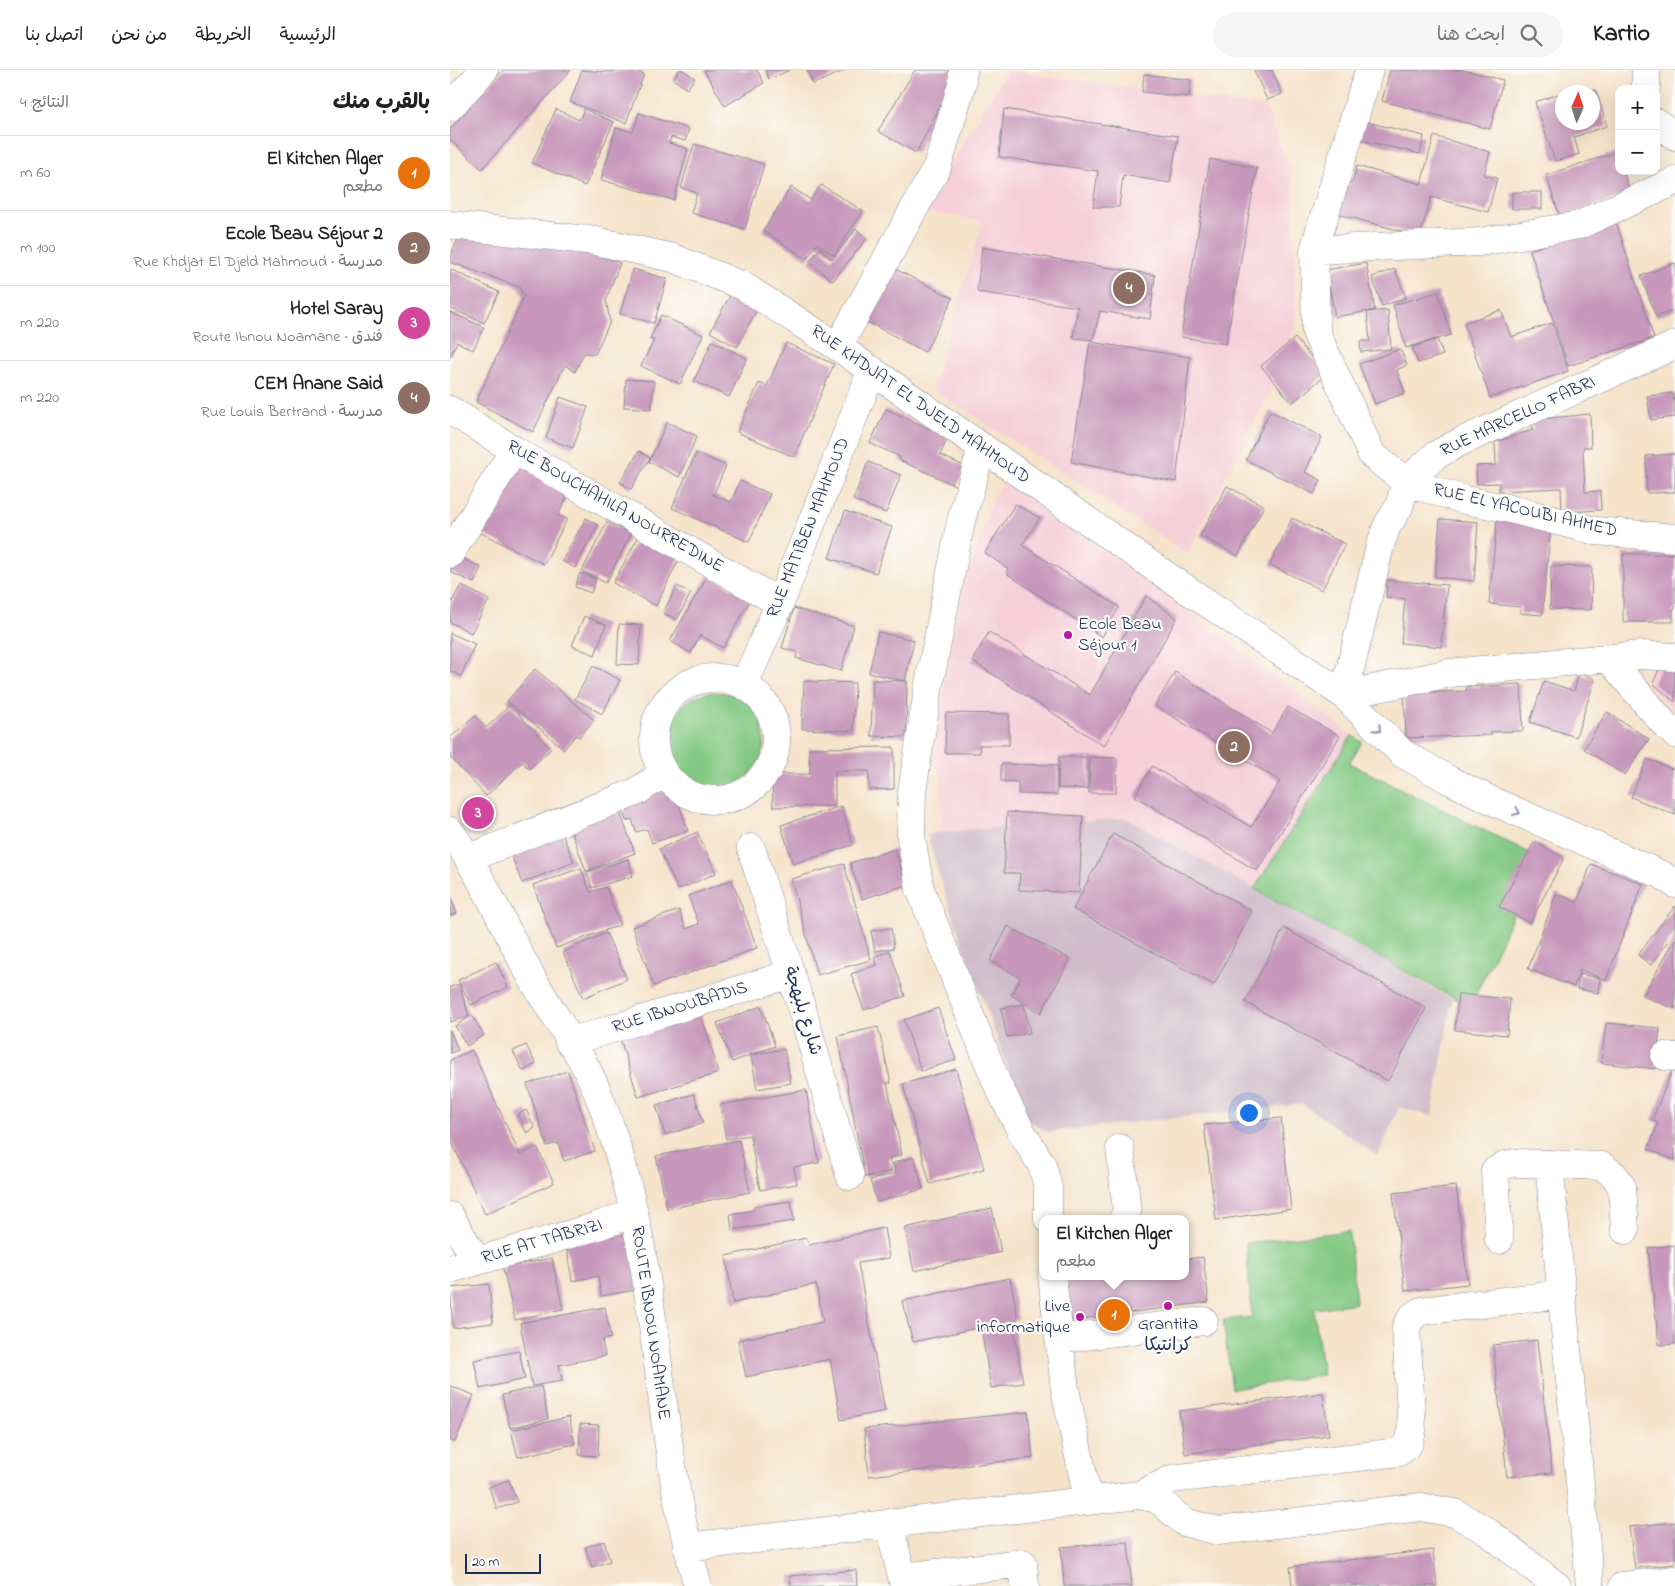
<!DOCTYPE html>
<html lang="ar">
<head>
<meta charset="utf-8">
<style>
	:root { --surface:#fff; --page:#f6f6f6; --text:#222; --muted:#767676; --line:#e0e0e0; --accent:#111827 }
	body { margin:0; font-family:"Indie Flower","Playpen Sans Arabic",sans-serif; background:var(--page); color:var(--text); direction:rtl }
	.controls { position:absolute; right:15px; top:15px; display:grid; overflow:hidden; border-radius:10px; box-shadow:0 5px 20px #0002 }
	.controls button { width:45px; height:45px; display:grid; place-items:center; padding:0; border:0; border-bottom:1px solid var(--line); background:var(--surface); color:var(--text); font:25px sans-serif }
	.compass { position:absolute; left:1105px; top:15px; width:45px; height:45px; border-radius:50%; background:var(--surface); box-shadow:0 5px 20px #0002; rotate:3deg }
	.scale { position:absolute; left:15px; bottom:12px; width:76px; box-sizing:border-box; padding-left:5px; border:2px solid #1b2f5e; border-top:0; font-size:14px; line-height:18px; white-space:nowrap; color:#1b2f5e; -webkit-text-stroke:4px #fdfcf7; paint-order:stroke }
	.you { position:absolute; left:798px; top:1042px; width:18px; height:18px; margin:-12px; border:4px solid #fff; border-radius:50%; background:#1a73e8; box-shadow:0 0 0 8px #1a73e833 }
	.badge { display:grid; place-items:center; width:32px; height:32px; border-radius:50%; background:var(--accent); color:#fff; font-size:16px; font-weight:700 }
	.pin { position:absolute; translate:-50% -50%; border:2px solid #fff; box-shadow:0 1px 5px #0006 }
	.popup { position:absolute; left:589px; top:1145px; width:150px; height:65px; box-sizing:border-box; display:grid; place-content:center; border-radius:10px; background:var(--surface); filter:drop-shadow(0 1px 4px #0005); font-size:16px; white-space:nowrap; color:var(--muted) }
	.popup b { font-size:19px; color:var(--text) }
	.popup::after { content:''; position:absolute; left:50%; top:100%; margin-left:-10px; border:10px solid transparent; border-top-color:var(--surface) }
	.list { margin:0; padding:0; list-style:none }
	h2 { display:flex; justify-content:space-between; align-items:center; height:65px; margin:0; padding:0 20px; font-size:21px }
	h2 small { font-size:16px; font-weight:400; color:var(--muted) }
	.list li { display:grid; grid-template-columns:32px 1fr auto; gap:15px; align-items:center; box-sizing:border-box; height:75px; padding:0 20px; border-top:1px solid var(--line) }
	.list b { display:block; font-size:19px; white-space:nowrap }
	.list p { margin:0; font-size:16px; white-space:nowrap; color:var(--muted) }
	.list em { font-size:16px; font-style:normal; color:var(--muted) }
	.icon { flex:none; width:28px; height:28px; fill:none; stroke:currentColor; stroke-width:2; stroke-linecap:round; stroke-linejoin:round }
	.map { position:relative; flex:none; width:1225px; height:1516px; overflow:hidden; direction:ltr }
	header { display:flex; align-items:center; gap:30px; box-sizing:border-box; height:70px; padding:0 25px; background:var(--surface); border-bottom:1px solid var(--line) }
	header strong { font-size:24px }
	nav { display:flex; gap:28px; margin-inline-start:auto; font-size:18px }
	.search { width:350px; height:45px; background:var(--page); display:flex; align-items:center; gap:12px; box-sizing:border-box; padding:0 18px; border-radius:28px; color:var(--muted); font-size:19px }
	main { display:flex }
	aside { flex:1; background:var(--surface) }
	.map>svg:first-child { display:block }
</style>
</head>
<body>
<header>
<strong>Kartio</strong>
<div class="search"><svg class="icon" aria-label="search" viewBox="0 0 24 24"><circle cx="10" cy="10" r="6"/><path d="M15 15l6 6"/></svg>ابحث هنا</div>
<nav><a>الرئيسية</a><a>الخريطة</a><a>من نحن</a><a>اتصل بنا</a></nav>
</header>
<main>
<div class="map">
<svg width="1225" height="1516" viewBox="0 0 1225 1516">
	<rect width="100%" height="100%" fill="#fdfcf7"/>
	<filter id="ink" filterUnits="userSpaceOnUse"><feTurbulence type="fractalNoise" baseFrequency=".02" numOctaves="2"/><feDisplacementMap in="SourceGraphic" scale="10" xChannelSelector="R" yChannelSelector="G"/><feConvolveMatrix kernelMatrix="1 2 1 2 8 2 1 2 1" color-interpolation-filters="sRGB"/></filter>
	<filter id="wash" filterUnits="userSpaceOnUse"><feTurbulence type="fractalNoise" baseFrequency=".0096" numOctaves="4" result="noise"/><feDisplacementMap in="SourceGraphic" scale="20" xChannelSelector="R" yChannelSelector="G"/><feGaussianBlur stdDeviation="1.12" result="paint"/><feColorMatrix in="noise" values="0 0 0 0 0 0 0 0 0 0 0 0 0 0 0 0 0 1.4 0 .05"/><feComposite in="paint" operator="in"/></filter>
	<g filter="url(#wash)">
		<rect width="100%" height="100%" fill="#f5e3ca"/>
		<path fill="#f6cfd8" d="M557 1 815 37 842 105 846 253 821 319 737 483 482 319 533 151 472 141Z
			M552 416H560L743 545 902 665 804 819 676 748 491 762 492 704 483 693 498 586 515 513 545 423Z
			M1206 592 1225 595V640L1196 615Z"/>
		<path fill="#d1bdca" d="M676 748 1002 929 982 1046 949 1037 928 1086 852 1034 598 1062 576 1049 498 833 477 765 491 762Z"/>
		<path fill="#83c983" stroke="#4f7c70" d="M218 670a48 48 0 1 1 96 0a48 48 0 1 1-96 0Z
			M902 665 912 672 899 693 1090 788 1020 937 804 819Z
			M899 1161 906 1233 864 1239 873 1305 782 1319 773 1250 802 1247 796 1173Z"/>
		<g id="blocks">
			<path fill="#c798bb" d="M53 0H121L32 99 0 70V59Z
				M132 0 157 2 183 0 194 4 176 53 120 32Z
				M229 0H233L245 8 237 19 223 9Z
				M254 0H307L314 13 275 36Z
				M315 0H340L319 9Z
				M357 0H396L363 14Z
				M465 0H509L466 83 428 61Z
				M804 0H822L832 24 817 30Z
				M940 0H1014L1053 10 1040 59 932 31Z
				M694 4 741 10 739 27 692 22Z
				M1146 20 1157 56 1124 67 1129 84 1105 91 1085 32 1112 23V52H1142V22Z
				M106 39 129 50 134 39 164 52 135 116 82 93Z
				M554 39 728 66 720 113 673 105 669 137H643L648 101 549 87Z
				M189 43 239 59 235 71 221 67 219 73 238 79 224 130 151 110 166 58 183 62Z
				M913 51 974 66 970 84 908 69Z
				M984 66 1040 82 1034 105 1047 108 1038 142 981 127 970 166 884 143 892 110 902 113 907 96 971 114Z
				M244 74 314 94 295 159 241 143 247 123 231 118Z
				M1167 82 1169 101H1173L1181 124 1110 147 1096 105Z
				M760 89 807 98 776 274 731 267Z
				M371 115 413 141 384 185 367 174 357 189 313 161 341 117 361 130Z
				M1062 122H1092V139H1062Z
				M1166 152 1204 268 1118 296 1080 180Z
				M406 159 417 168 383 211 359 192 370 178 382 189Z
				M10 165 109 171 170 193 156 230 160 252 145 284 134 283 125 302 115 295 83 362 26 332 74 226 69 217 0 192 3 180Z
				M532 177 705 205 700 249 650 241 643 270 623 268 628 237 527 222Z
				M916 193 925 240 885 247 876 200Z
				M1225 193V240L1206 247 1191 206Z
				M439 196 503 228 475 282 412 249Z
				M0 199 49 222 34 253 0 238Z
				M183 199 217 209 204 253 170 244Z
				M945 199 956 228 932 236 922 207Z
				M282 222 309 236 287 277 260 262Z
				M988 222 1001 265 956 278 943 235Z
				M938 240 941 279 911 282 910 271H920L917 242Z
				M1051 240 1061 267 1102 253 1118 301 1040 328 1014 253Z
				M0 242 34 257 23 280 7 272 0 287Z
				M211 245 253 265 230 314 191 296 204 270 200 269Z
				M845 268 876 305 842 333 811 296Z
				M987 269 993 285 968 293 962 278Z
				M262 271 297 288 279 327 244 311Z
				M640 272 740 287 726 412 621 392Z
				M336 273 384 294 344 387 287 362 309 313 317 316Z
				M950 279 957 295 947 300 955 323 925 334 909 294Z
				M176 309 204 311 201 339 174 337Z
				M1223 323 1225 347 1201 350 1197 326Z
				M110 327 138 337 123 378 96 368Z
				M436 339 498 367 490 385 516 397 507 416 449 390 450 387 420 373Z
				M820 341 872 367 855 402 871 410 864 424 796 390Z
				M1140 344 1141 377H1133L1135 422 1150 421 1151 440 1112 442 1111 418 1049 421V413L1027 414 1026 396 1046 395 1045 372 1083 360 1081 350Z
				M217 352 247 366 229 407 199 392Z
				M189 381 200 388 181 419 170 412Z
				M246 383 276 396 263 425 281 432 290 411 320 424 299 472 222 438Z
				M1225 384V422L1197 423 1196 386Z
				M66 388 105 408 100 417 118 426 108 445 117 449 94 494 29 462Z
				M418 392 451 405 436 443 403 430Z
				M777 416 814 436 788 486 750 466Z
				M565 434 590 448 572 475 669 537 652 567 556 503 558 499 535 483Z
				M395 441 442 457 426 503 379 488Z
				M136 448 148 455 125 498 112 491Z
				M842 448 895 474 872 520 820 495Z
				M990 449 1028 452 1024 511 985 507Z
				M1047 450 1101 456 1092 545 1070 543 1071 537 1039 534Z
				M157 452 181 464 156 513 132 501Z
				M190 464 231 485 206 536 163 513Z
				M1173 484H1225V539H1223V552H1173Z
				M7 486 31 497 24 513 0 502Z
				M1101 496 1142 497 1141 540 1100 539Z
				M130 503 146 509 141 523 125 517Z
				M258 505 301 529 273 578 250 565 241 583 220 571Z
				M937 510 997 515 991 577 951 573 955 529 936 527Z
				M11 515 39 530 21 563 0 552V535Z
				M227 516 241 523 227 550 213 543Z
				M696 526 727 548 654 676 522 591 539 562 640 625Z
				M344 538 404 556 391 601 346 588 347 582 332 578Z
				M134 546 156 555 145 585 122 576Z
				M169 554 191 555 189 595 167 594Z
				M428 562 464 570 455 611 419 603Z
				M0 563 25 574 11 606 0 601Z
				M1211 595 1225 597V632L1203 613Z
				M143 596 170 610 152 644 125 629Z
				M85 599 144 650 129 667 126 665 114 679 57 631Z
				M725 602 822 663 838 637 890 666 807 801 685 726 702 696 801 757 830 711 705 636Z
				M1129 603 1145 609 1126 667 1080 652 1094 611 1124 621Z
				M423 610 457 611 456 667 421 666Z
				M354 611 405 613 403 661 352 659Z
				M1071 614 1073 661 1041 662V665L956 668 954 623 1017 621 1016 617Z
				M60 635 101 679 79 699 72 692 36 726 0 687V668L25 645 36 658Z
				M1157 642 1199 669 1175 705 1134 679Z
				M496 643 559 644V675H529L530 683H495Z
				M444 677V719L419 720V701H385V736L323 737 322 704H360L359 678Z
				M609 687H638V719L608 718Z
				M640 687 667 688 666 723H639Z
				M1197 689 1225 700V745L1181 727Z
				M551 694 607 695V725L568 724V712L551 711Z
				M223 717 238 761 202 773 197 759 186 762 182 749 176 751 171 736Z
				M391 736 403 775 343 794 331 755Z
				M168 737 185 783 136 801 119 755Z
				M557 742 633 746 629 823 569 820 570 803H554Z
				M109 756 124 792 72 813 58 777Z
				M247 762 266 803 228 820 209 779Z
				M663 764 802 841 764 915 623 839Z
				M1084 772 1114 788 1080 853 1049 837Z
				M445 779 456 815 412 829 400 793Z
				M178 789 183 806 142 818 137 802Z
				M394 794 421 890 367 905 341 809Z
				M1141 794 1193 814 1156 910 1130 900 1124 917 1078 899 1106 824 1127 832Z
				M131 798 140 822 156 817 170 855 106 878 83 815Z
				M282 810 307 878 204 916 182 857 229 840 236 859 249 854 238 826Z
				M0 826 7 843 0 846Z
				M1225 836V863L1201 895 1188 885Z
				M558 856 620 889 591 943 561 925 571 908 540 891Z
				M441 858 444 878 425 881 421 861Z
				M834 858 976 938 938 1011 795 932Z
				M156 863 177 909 133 928 113 882Z
				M1225 869V939L1193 926Z
				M440 881 455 926 414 940 401 904 427 895 424 887Z
				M46 892 58 917 21 935 8 910Z
				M1129 904 1150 908 1148 923 1127 919Z
				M9 914 19 946 0 952V917Z
				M1008 924 1060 929 1057 965 1005 960Z
				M574 934 580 963 557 967 551 938Z
				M311 936 325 976 282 992 267 953Z
				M488 938 506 990 471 1001 454 950Z
				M251 944 269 1003 188 1027 170 968Z
				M22 945 34 965 17 976 5 956Z
				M1156 953 1210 958 1206 999 1151 993Z
				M428 957 441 1013H437L452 1085 439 1088 442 1101 415 1107 388 966Z
				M0 960 8 980 0 983Z
				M76 975 86 994 73 1001 63 981Z
				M334 979 341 1013 307 1019 301 985Z
				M22 980 70 1085 87 1077 104 1113 35 1144 0 1068V990Z
				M1223 998 1225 999V1090L1198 1079 1208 1053 1202 1050Z
				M506 999 534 1099 480 1114 453 1014Z
				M118 1001 145 1081 114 1091 108 1073 97 1076 77 1014Z
				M356 1020 369 1093 344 1097 347 1114 310 1120 300 1065 276 1069 270 1035Z
				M244 1024 253 1053 215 1065 206 1035Z
				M76 1040 85 1058 77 1063 67 1045Z
				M831 1048 841 1139 766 1150 754 1055Z
				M289 1070 300 1122 217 1139 206 1086Z
				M464 1087 473 1119 427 1132 420 1110 446 1103 443 1093Z
				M1006 1116 1018 1214 955 1221 943 1123Z
				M341 1131 344 1151 282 1160 280 1144 304 1140V1136Z
				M542 1138 551 1182 464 1201 455 1158Z
				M159 1158 161 1167 183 1163 192 1219 151 1226 148 1206 122 1211 115 1167Z
				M434 1158 439 1188 408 1193 435 1341 391 1350 380 1289 296 1307 288 1270 373 1252 366 1214 283 1233 276 1186 356 1168 359 1175Z
				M1225 1175V1274L1209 1275 1198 1178Z
				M70 1186 72 1194 102 1188 113 1239 65 1250 51 1190Z
				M753 1187 759 1232 611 1252 608 1206H735V1189Z
				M560 1208 568 1249 463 1272 452 1231Z
				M39 1214 43 1253 3 1258 0 1218Z
				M155 1237 161 1268 152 1270 155 1286 109 1295 112 1311 82 1316 70 1253Z
				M563 1253 573 1313 541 1318 531 1258Z
				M1087 1270 1102 1403 1057 1407 1043 1275Z
				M69 1281 75 1309 30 1319 24 1290Z
				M0 1316 24 1325 5 1372 0 1370Z
				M91 1316 98 1349 60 1358 52 1325Z
				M873 1323 879 1365 735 1384 729 1341Z
				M578 1342 583 1388 419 1406 414 1359Z
				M119 1347 125 1374 68 1387 61 1360Z
				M130 1354 149 1355 148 1386 129 1385Z
				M59 1410 67 1432 47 1439 39 1417Z
				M1225 1452V1494L1185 1498 1179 1457Z
				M154 1471 160 1491 142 1497 135 1477Z
				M678 1472 682 1516H614L611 1477Z
				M983 1480 987 1516H842L840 1497Z
				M406 1500 407 1516H341L340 1506Z"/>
		</g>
	</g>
	<g filter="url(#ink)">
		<use href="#blocks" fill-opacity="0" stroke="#888994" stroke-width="1"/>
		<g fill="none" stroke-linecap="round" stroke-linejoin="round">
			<defs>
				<path id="minor" d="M919 0 864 180 866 262 922 385 956 412 1015 430 1056 438 1146 461 1225 468
					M1196 0V19
					M0 37 34 0
					M1206 52 1225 66
					M0 155 146 171 223 188 293 216 388 277 714 504 894 625 952 683 999 710 1049 734 1212 805 1225 814
					M864 180 1030 172 1129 155 1225 111
					M388 277 487 97 512 14 513 0
					M0 340 64 380 330 533
					M532 377 511 451 479 614 462 721 461 767 470 819 546 1011 571 1061 592 1095 598 1117V1149
					M0 484 64 380
					M1159 589 1216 656 1225 664
					M204 669a61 61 0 1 1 122 0a61 61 0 1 1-122 0Z
					M294 615 330 533 422 300
					M894 625 930 476 937 456 949 437 956 412 986 385 1008 373 1225 275
					M894 625 1000 603 1191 585 1225 587
					M0 761C31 804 52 852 77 899 97 937 127 975 144 1014 169 1073 185 1138 195 1201 212 1307 218 1413 248 1516
					M301 778 351 936 400 1106
					M19 788 186 722 214 703
					M119 972 341 904
					M1215 986 1225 987
					M670 1078 677 1142 673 1149
					M1099 1094 1140 1516
					M0 1146 26 1190
					M1049 1170 1045 1101 1055 1095 1065 1093 1152 1096 1165 1106 1172 1117 1175 1160
					M0 1199 145 1157 183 1143
					M602 1206 615 1319 638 1430
					M609 1269 754 1251
					M689 1425 722 1409 949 1382 959 1373 962 1360 956 1257 962 1247 971 1241 1112 1224
					M439 1453 454 1516
					M237 1477 689 1425 708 1429 734 1452 768 1461 971 1437 1005 1443 1038 1462 1107 1516
					M453 1507 573 1493 575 1516
					M1173 1516 1225 1510"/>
			</defs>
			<use href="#minor" stroke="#888994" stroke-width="29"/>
			<use href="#minor" stroke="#fff" stroke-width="28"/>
		</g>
		<defs><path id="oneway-chevron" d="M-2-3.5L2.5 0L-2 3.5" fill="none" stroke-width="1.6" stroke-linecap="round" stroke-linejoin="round" transform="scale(1.25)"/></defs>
		<g stroke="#8d97ae">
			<use href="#oneway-chevron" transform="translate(928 659) rotate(45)"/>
			<use href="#oneway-chevron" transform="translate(1067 742) rotate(23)"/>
		</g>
	</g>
	<g fill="#b5179e" stroke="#fdfcf7" stroke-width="2">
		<circle cx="618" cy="565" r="5"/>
		<circle cx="718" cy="1236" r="5"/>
		<circle cx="630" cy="1247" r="5"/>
	</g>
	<g text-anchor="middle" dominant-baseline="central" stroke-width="4.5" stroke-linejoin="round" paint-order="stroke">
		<g font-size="18" fill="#1b2f5e" stroke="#fdfcf7">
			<text transform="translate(470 335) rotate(35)">RUE KHDJAT EL DJELD MAHMOUD</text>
			<text transform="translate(1068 347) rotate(-25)">RUE MARCELLO FABRI</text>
			<text transform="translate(165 437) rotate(30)">RUE BOUCHAHILA NOURREDINE</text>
			<text transform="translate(1075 441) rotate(13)">RUE EL YACOUBI AHMED</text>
			<text transform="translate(359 458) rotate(-68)">RUE MATIBEN MAHMOUD</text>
			<text transform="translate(230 938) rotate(-17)">RUE IBNOUBADIS</text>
			<text transform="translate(352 941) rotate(73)">شارع بلبهجة</text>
			<text transform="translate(92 1172) rotate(-16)">RUE AT TABRIZI</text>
			<text transform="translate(200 1253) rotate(82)">ROUTE IBNOU NOAMANE</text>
		</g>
		<g font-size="18" fill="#1b2f5e" stroke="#fdfcf7" text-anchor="start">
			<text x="628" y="555">Ecole Beau<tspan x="628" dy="21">Séjour 1</tspan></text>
			<text x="620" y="1237" text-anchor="end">Live<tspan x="620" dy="21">informatique</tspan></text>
			<text x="718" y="1255" text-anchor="middle">Grantita<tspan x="718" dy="21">كرانتيكا</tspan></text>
		</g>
	</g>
</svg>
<div class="controls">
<button>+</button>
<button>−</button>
</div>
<svg class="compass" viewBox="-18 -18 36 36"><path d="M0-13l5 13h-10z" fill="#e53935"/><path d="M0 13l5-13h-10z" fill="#767676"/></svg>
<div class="scale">20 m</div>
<div class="you"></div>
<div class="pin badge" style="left:664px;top:1245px;background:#e8710a">1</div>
<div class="popup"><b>El Kitchen Alger</b>مطعم</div>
<div class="pin badge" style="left:784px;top:677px;background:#8d6e63">2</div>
<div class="pin badge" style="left:28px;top:743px;background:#d1479c">3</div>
<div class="pin badge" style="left:679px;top:218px;background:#8d6e63">4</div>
</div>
<aside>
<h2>بالقرب منك<small>النتائج: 4</small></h2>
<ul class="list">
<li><span class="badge" style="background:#e8710a">1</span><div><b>El Kitchen Alger</b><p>مطعم</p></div><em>60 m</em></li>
<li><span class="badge" style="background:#8d6e63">2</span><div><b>Ecole Beau Séjour 2</b><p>مدرسة · Rue Khdjat El Djeld Mahmoud</p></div><em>100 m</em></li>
<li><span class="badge" style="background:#d1479c">3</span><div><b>Hotel Saray</b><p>فندق · Route Ibnou Noamane</p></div><em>220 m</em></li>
<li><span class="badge" style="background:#8d6e63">4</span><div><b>CEM Anane Said</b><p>مدرسة · Rue Louis Bertrand</p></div><em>220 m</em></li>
</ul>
</aside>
</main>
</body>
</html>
